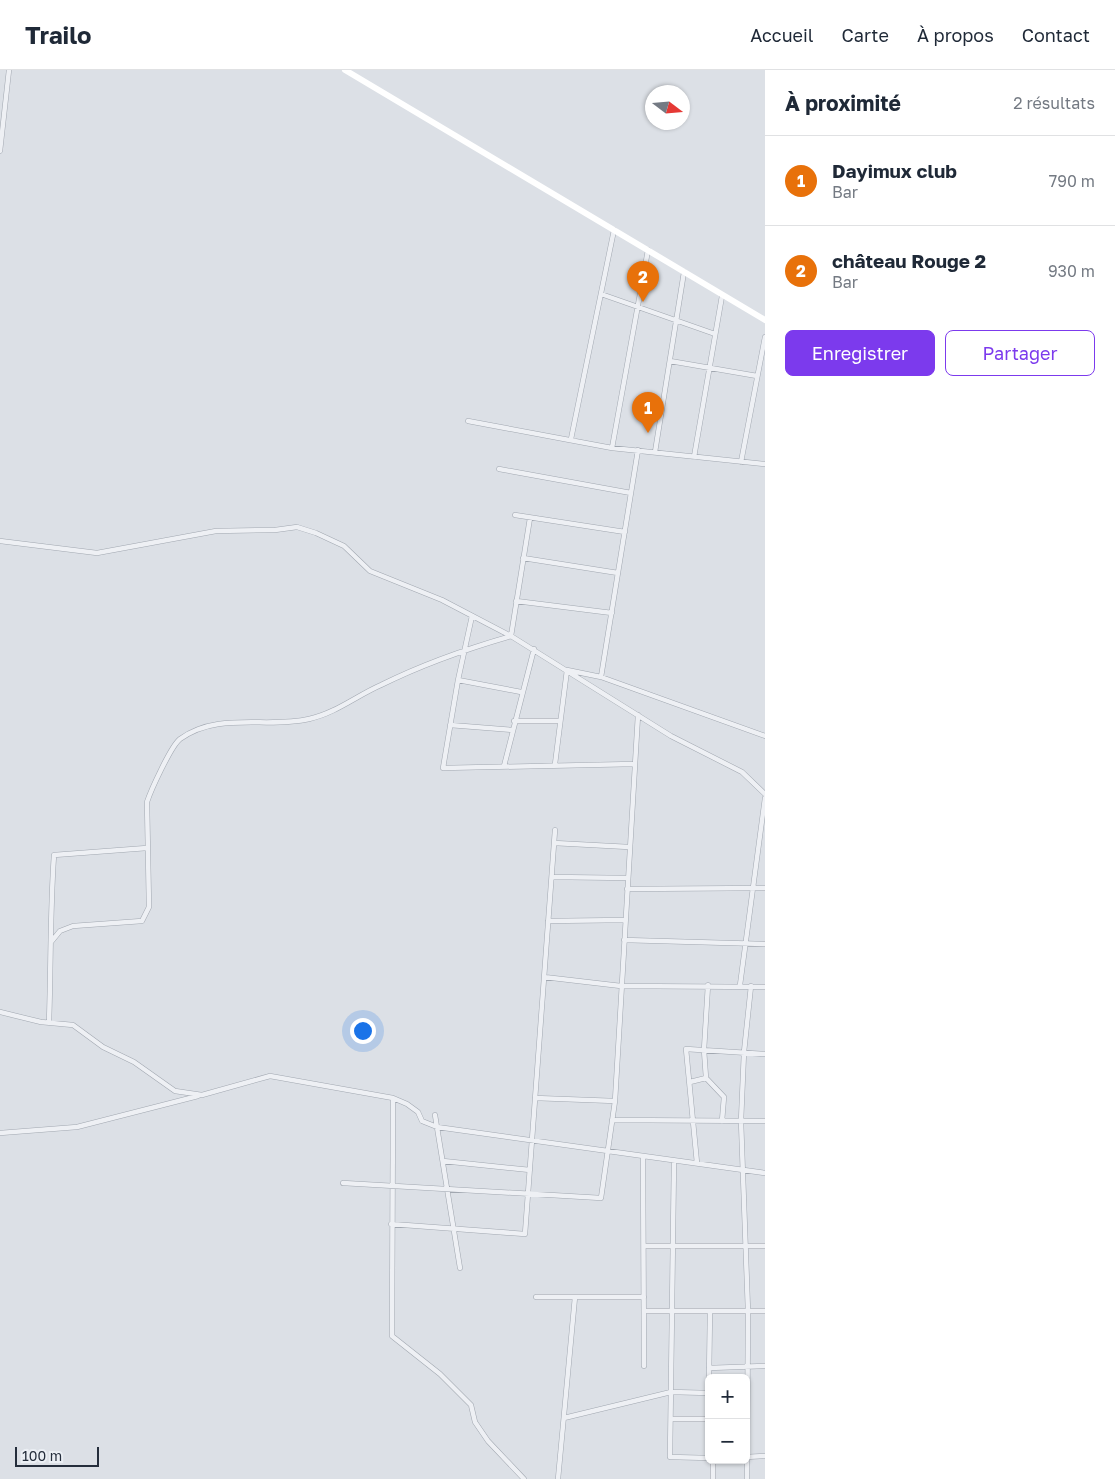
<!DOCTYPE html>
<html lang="fr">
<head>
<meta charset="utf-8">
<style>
	:root { --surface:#fff; --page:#f2f2f3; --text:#1f2937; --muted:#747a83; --line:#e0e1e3; --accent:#7c3aed }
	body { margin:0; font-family:"Golos Text",sans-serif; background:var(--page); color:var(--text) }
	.controls { position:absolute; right:15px; bottom:15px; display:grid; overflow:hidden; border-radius:8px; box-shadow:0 1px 4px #0004 }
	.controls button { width:45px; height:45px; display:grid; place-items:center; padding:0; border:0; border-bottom:1px solid var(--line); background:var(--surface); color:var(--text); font:25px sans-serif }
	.compass { position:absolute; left:645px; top:15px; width:45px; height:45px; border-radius:50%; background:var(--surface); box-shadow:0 1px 4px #0004; rotate:106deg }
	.scale { position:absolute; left:15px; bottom:12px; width:84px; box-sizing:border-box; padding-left:5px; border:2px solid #252e3c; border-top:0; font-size:14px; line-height:18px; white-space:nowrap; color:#252e3c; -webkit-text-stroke:4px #ebeff4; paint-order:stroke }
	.you { position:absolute; left:362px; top:960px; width:18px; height:18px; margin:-12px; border:4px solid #fff; border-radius:50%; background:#1a73e8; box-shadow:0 0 0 8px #1a73e833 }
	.badge { display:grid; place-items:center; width:32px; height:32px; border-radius:50%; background:var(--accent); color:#fff; font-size:16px; font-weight:700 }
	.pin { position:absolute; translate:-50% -41px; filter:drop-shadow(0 1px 2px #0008) }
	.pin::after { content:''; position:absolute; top:26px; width:18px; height:15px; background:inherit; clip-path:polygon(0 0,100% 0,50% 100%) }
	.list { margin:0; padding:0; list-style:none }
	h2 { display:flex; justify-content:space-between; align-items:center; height:65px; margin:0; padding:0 20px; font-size:21px }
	h2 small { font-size:16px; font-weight:400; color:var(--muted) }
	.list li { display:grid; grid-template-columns:32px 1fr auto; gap:15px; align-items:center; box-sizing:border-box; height:90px; padding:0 20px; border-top:1px solid var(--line) }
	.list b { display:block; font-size:19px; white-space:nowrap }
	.list p { margin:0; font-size:16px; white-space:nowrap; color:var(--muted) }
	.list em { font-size:16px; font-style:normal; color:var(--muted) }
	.actions { display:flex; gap:10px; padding:15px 20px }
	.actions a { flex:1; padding:11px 0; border:1px solid var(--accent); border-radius:8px; text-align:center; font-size:18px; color:var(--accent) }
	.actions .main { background:var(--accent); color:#fff }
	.map { position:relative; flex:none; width:765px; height:1409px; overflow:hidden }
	header { display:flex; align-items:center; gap:30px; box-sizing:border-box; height:70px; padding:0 25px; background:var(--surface); border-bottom:1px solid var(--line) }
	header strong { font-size:24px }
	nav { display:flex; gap:28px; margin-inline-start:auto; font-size:18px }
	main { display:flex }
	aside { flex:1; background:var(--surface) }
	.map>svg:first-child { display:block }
</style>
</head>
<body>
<header>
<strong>Trailo</strong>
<nav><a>Accueil</a><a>Carte</a><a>À propos</a><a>Contact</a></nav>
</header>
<main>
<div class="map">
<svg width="765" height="1409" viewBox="0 0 765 1409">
	<rect width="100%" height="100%" fill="#dce0e6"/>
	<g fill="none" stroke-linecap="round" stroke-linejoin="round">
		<defs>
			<path id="street" d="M0 81 9 0
				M601 224 715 264
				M670 291 757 306
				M468 351 612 378 765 394
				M571 369 614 160
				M612 378 648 180
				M655 382 684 202
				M694 387 722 226
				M741 392 765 267
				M499 399 631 423
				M515 445 625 462
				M0 471 97 483 216 461 275 460 297 457 316 463 344 476 370 501 442 530 511 566 671 666 742 702 765 724
				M523 488 618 503
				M516 531 612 543
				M472 546 458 610 443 698 634 694
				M601 607 638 380
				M458 610 521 622
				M514 651H560
				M450 655 512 660
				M555 694 567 600 601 607 765 666
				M504 696 534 579
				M554 773 629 777
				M552 807 627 808
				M627 819 765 818
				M548 851 625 850
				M624 870 765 874
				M51 872 60 861 73 856 142 851 149 837 147 732C151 720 171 676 180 669 219 641 267 659 309 649 336 643 356 626 381 615 423 594 466 579 511 566L530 448
				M544 907 621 916 765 917
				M708 915 704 980 706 1008 724 1027 722 1051
				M740 915 765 728
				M0 942 41 952 73 955 103 977 134 992 175 1021 202 1025 270 1006 393 1028 407 1034 418 1042 422 1051 437 1057 765 1103
				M49 952C51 896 50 841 54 785L147 778
				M690 1012 706 1008
				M393 1028 392 1266 440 1304 471 1335 475 1352 488 1371 524 1409
				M535 1028 615 1031
				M435 1045 460 1198
				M612 1050 765 1051
				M0 1063 77 1057 198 1026
				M643 1086 644 1296
				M443 1091 530 1100
				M674 1091 670 1387 709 1388
				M697 1093 686 979 765 984
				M343 1113 601 1128 615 1031 638 645
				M391 1154 525 1164 555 760
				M644 1176H765
				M536 1227H644
				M644 1241H765
				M709 1298 765 1296
				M709 1308 710 1241
				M564 1348 671 1322 709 1323
				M671 1349H709
				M746 1387 765 1386
				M558 1409 575 1227
				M713 1409V1390
				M747 1409 748 1241 741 1051 744 982 751 916"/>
		</defs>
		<use href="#street" stroke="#a1a7b0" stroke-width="5.5"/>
		<use href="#street" stroke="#eef0f4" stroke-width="4.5"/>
		<path stroke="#fff" stroke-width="6" d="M345 0 765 250"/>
	</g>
</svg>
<div class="controls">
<button>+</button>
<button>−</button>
</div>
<svg class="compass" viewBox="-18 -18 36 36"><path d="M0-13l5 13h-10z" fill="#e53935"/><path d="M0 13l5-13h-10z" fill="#747a83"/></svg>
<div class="scale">100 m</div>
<div class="you"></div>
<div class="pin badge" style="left:648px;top:363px;background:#e8710a">1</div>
<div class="pin badge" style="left:643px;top:232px;background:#e8710a">2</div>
</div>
<aside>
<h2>À proximité<small>2 résultats</small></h2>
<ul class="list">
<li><span class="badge" style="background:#e8710a">1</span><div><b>Dayimux club</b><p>Bar</p></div><em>790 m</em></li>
<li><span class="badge" style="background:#e8710a">2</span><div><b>château Rouge 2</b><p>Bar</p></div><em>930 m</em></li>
</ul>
<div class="actions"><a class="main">Enregistrer</a><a>Partager</a></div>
</aside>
</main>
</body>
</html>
